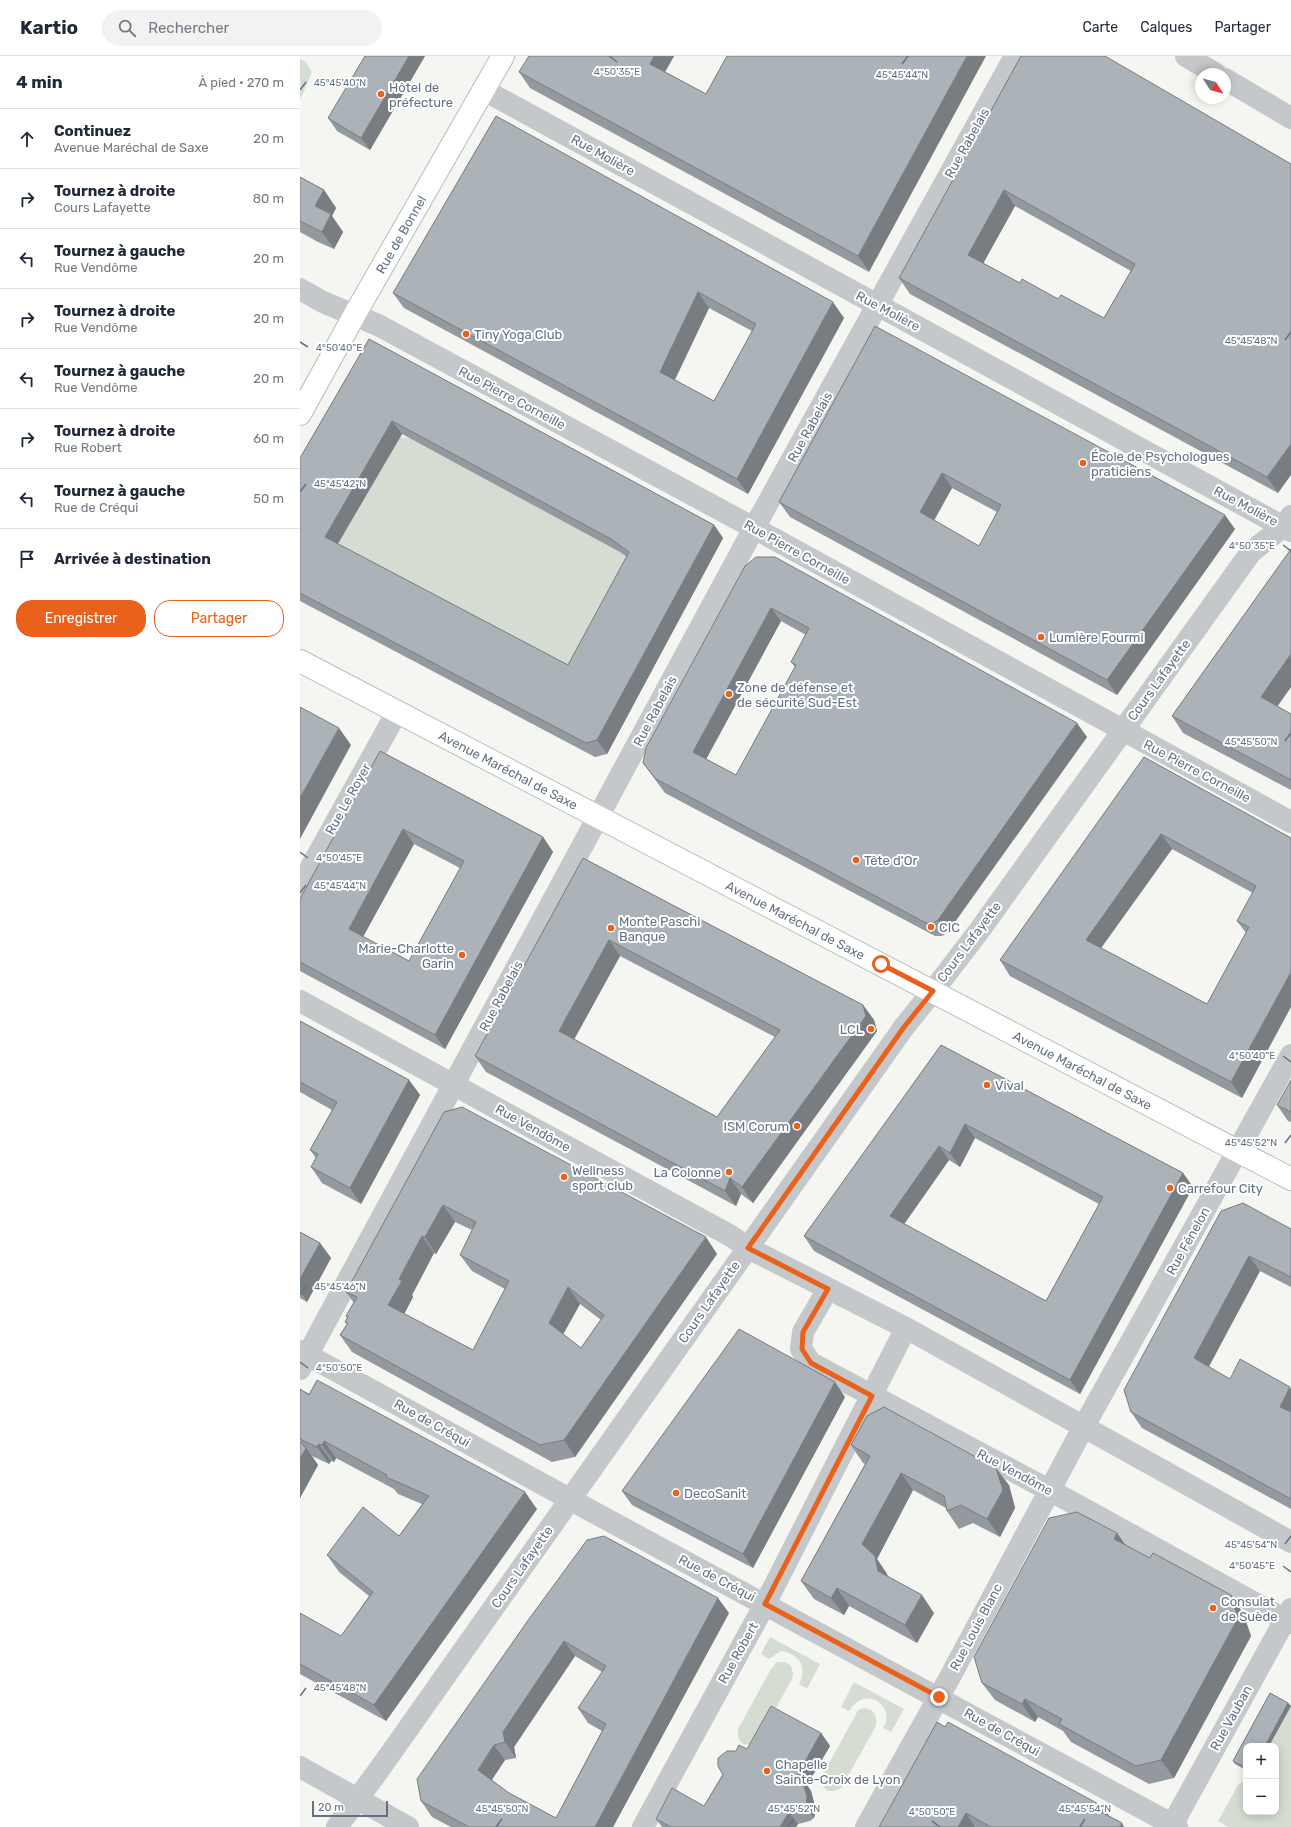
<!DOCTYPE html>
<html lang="fr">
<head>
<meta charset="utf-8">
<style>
	:root { --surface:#fff; --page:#f2f2f3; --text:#1f2937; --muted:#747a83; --line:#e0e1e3; --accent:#ea611c }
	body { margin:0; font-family:Rubik,sans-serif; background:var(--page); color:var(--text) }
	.controls { position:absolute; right:12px; bottom:12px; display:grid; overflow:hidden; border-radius:8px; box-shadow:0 2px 10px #0003 }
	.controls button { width:36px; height:36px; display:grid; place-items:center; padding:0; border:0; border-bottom:1px solid var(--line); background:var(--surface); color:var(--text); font:20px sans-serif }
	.compass { position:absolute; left:895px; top:12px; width:36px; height:36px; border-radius:50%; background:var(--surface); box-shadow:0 2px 10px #0003; rotate:126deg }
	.scale { position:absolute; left:12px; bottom:10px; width:76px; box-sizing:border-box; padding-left:4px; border:2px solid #637284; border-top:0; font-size:11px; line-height:14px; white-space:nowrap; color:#637284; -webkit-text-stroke:3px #fff; paint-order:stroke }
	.stop { position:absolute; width:12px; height:12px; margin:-9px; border:3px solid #ea611c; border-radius:50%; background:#fff }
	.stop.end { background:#ea611c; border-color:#fff; box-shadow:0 1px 4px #0008 }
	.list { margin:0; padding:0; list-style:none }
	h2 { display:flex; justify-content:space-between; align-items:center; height:52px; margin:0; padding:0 16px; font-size:17px }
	h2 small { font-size:13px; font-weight:400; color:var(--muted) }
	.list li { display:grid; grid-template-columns:26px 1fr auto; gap:12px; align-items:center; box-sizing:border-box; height:60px; padding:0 16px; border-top:1px solid var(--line) }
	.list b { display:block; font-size:15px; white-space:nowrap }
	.list p { margin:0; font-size:13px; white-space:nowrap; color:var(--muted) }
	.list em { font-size:13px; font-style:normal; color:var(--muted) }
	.actions { display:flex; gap:8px; padding:12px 16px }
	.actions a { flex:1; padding:9px 0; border:1px solid var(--accent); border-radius:16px; text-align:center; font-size:14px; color:var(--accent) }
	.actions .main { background:var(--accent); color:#fff }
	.icon { flex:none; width:22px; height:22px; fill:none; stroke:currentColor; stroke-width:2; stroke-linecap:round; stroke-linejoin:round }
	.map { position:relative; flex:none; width:991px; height:1771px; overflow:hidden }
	header { display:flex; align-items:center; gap:24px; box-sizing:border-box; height:56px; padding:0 20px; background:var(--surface); border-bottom:1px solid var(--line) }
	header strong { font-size:19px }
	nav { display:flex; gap:22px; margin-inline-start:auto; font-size:14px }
	.search { width:280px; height:36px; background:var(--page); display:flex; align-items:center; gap:10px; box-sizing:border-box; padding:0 14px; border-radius:22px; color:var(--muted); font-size:15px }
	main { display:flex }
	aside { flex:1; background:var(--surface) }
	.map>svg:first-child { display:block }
</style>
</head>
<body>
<header>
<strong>Kartio</strong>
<div class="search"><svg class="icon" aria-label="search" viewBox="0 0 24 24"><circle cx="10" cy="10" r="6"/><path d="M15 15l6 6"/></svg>Rechercher</div>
<nav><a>Carte</a><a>Calques</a><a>Partager</a></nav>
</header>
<main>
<aside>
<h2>4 min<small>À pied · 270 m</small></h2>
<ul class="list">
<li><svg class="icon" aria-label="ahead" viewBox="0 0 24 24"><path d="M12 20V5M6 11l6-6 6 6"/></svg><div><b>Continuez</b><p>Avenue Maréchal de Saxe</p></div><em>20 m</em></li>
<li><svg class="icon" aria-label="right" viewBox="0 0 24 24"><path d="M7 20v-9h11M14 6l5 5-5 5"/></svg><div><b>Tournez à droite</b><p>Cours Lafayette</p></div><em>80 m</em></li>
<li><svg class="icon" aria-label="left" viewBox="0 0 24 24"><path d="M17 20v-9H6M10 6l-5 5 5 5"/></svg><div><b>Tournez à gauche</b><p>Rue Vendôme</p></div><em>20 m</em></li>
<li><svg class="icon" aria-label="right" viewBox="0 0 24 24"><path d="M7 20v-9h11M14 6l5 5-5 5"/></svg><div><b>Tournez à droite</b><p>Rue Vendôme</p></div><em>20 m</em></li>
<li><svg class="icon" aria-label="left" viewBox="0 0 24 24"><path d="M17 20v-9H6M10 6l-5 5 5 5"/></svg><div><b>Tournez à gauche</b><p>Rue Vendôme</p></div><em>20 m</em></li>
<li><svg class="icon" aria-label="right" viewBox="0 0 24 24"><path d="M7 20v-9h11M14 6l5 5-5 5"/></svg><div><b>Tournez à droite</b><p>Rue Robert</p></div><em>60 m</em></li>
<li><svg class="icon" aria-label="left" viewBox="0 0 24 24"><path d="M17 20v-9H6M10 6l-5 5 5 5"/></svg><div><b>Tournez à gauche</b><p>Rue de Créqui</p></div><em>50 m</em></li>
<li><svg class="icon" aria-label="arrive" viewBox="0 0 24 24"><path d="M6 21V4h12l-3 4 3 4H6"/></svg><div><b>Arrivée à destination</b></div></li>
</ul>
<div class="actions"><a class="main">Enregistrer</a><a>Partager</a></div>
</aside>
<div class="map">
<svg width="991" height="1771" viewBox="0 0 991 1771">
	<rect width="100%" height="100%" fill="#f5f6f1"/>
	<path fill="#d5ddd2" d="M0 3 6 6 12 16 0 44Z
		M100 381 109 382 338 502 279 621 36 491Z
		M470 1581 520 1608 507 1633 499 1628C508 1611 499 1598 481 1595L469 1603 461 1598Z
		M477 1606H485L491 1610 493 1618 492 1623 458 1684C445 1693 437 1688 438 1673L471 1613Z
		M554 1626 604 1653 591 1676 583 1672C597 1652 566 1627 549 1655L541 1651Z
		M991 1650V1771H928L918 1765 938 1729 946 1723V1756H976V1690H969Z
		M563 1652C575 1653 577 1660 576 1670L542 1731C530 1740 520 1733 522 1720L555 1660 558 1654Z"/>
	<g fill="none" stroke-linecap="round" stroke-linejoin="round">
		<defs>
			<g id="secondary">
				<path id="s1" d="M0 358 55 258 203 0"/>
				<path id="s2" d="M0 605 991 1123"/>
			</g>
		</defs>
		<use href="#secondary" stroke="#b7bbc0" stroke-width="24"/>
		<path stroke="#c5c8cb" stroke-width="22" d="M886 0 916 18
			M925 23 991 62
			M184 34 991 475
			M0 233 23 246 78 269 454 472 991 766
			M0 831 97 656
			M633 935 679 875 951 496 984 470 991 460
			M0 945 431 1180 448 1192 606 1272 991 1486
			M528 1233 503 1276 501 1293 511 1307 777 1449 991 1567
			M0 1295 295 1457 877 1771
			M0 1313 454 472 715 0
			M0 1711 108 1771
			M343 1771 465 1548 606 1272
			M566 1771 650 1621 784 1370 991 999"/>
		<path stroke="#c5c8cb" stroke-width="22" d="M37 1771 81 1711 604 971 633 935
			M871 1771 991 1553"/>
		<use href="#secondary" stroke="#fff" stroke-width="22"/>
	</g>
	<path fill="#93999e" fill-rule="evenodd" d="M65 0H125L70 94 37 75 28 62Z
		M229 0H374L365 16 406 38 427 0 569 216 230 32 219 16Z
		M721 0 978 437 610 238 599 222ZM715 150 831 215 804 262 720 227 683 207Z
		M196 60 544 262 448 438 104 252 93 237ZM409 252 452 275 414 345 375 324Z
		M0 121 24 134 36 152 32 160 43 176 34 193 18 186 0 176Z
		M575 270 935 473 817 639 490 461 479 446ZM652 432 697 456 679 490 634 465Z
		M69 283 414 469 423 482 307 698 295 701 0 545V402ZM102 378 320 496 327 501 268 609 38 488Z
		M991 493V631L977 650 991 658V734L883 677 872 660Z
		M445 510 787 681 647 877 642 880H635L365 737 343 707ZM481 565 506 579 491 606 495 611 436 719 406 703Z
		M80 695 243 781 253 796 145 993 0 915V843ZM114 788 160 812 109 905 63 881Z
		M844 701 991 782 942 1042 710 920 700 904ZM872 793 953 837 937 865 946 877 907 948 801 892Z
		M283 802 563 949 574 964 577 975 453 1147 441 1138 436 1150 186 1016 175 1000ZM320 900 475 981 417 1061 274 983Z
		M0 965 109 1024 120 1039 61 1148 22 1127 11 1111 16 1102 10 1094 32 1054 0 1036Z
		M641 989 883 1117 893 1131 780 1338 514 1195 504 1180ZM675 1082 799 1148 746 1245 604 1168 649 1104 660 1111Z
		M991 1024V1066L988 1065 977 1049Z
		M144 1056 417 1198 275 1401 252 1406 52 1296 40 1279 47 1268 45 1266 47 1262 46 1260 54 1247 46 1236ZM155 1166 172 1174 160 1199 172 1215 205 1233 173 1294 104 1258 113 1241 112 1239 134 1197 136 1198ZM280 1248 301 1264 281 1292 263 1278Z
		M921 1155 991 1173V1231L960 1215 908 1311 930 1323 991 1333V1453L842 1372 831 1356Z
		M0 1176 20 1187 31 1202 7 1246 0 1242Z
		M0 1333 237 1453 86 1665 0 1618V1557L41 1580 69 1540 39 1516 27 1499 99 1480 122 1448 98 1438 94 1433 36 1402 34 1406 31 1405 29 1408 12 1400 18 1409 0 1442Z
		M545 1341 453 1512 332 1449 322 1435Z
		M551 1389 709 1429 715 1452 700 1481 673 1467 659 1473 647 1455 646 1452 613 1434 577 1503 587 1518 588 1521 634 1557 617 1587 549 1550 544 1559 514 1543 501 1525 565 1408 563 1407Z
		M825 1488 943 1557 951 1580 874 1722 849 1728 771 1686 763 1675 756 1671 738 1661 735 1666 695 1644 682 1627Z
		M429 1557 313 1771H151L132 1761 121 1745 229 1563ZM275 1600 302 1616 278 1652 288 1667 302 1675 256 1762 209 1737 192 1724 205 1704 216 1702 214 1691Z
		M970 1637 988 1647 991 1650 969 1690H946V1714L935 1708 933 1705Z
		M637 1666 822 1767 824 1771H579Z
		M521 1677 530 1690 507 1729 511 1735 516 1754 514 1762 510 1765 498 1768 496 1771H362L356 1763 404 1750 436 1695 447 1693Z"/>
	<path fill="#787d81" d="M109 0H125L70 94 61 82Z
		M354 0H374L361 23 350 8Z
		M667 0H686L569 216 558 200Z
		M24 134 36 152 32 160 43 176 34 193 22 176 15 150Z
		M704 134 715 150 679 215 668 199Z
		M398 236 409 252 371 331 360 316Z
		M533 246 544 262 448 438 437 423Z
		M92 365 102 378 34 494 25 481Z
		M991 388V419L978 437 967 421Z
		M642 417 652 432 630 471 620 456Z
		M925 459 935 473 817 639 807 624Z
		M414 469 423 482 307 698 297 684Z
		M471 552 481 565 403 709 393 696Z
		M991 598V631L972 658 961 641Z
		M777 667 787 681 647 877 638 864Z
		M39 672 51 689 0 783V742Z
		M103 773 114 788 59 888 49 873Z
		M861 778 872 793 796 899 786 884Z
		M243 781 253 796 145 993 135 979Z
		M309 884 320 900 270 991 259 975Z
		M991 916V951L942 1042 931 1026Z
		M563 949 574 964 577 975 453 1147 442 1131Z
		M109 1024 120 1039 61 1148 50 1132Z
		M665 1068 675 1082 660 1111 650 1097Z
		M639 1090 649 1104 600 1174 590 1160Z
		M883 1117 893 1131 780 1338 770 1324Z
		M430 1122 441 1138 436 1150 425 1135Z
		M143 1149 155 1166 136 1198 125 1181Z
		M122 1180 134 1197 112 1239 113 1241 100 1266 88 1249 99 1223Z
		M406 1181 417 1198 275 1401 264 1384Z
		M20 1187 31 1202 7 1246 0 1235V1223Z
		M949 1200 960 1215 905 1318 894 1302Z
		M268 1231 280 1248 260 1284 249 1267Z
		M535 1326 545 1341 453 1512 443 1498Z
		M990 1331 991 1333V1365L980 1351Z
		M24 1385 36 1402 34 1406 22 1389Z
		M19 1388 31 1405 29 1408 17 1391Z
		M6 1392 18 1409 0 1442V1403Z
		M696 1412 709 1429 715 1452 700 1481 687 1463Z
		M601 1417 613 1434 577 1503 587 1518 590 1533 578 1515 562 1488Z
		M225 1436 237 1453 86 1665 74 1649Z
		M817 1477 830 1495 814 1483Z
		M537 1532 549 1550 544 1559 531 1542Z
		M622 1539 634 1557 617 1587 605 1569Z
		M931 1539 943 1557 951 1580 874 1722 861 1704Z
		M418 1542 429 1557 313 1771H295Z
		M264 1585 275 1600 214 1691 216 1702 205 1686 203 1676Z
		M725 1643 738 1661 735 1666 722 1648Z
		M988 1647 991 1650 969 1690H965Z
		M521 1677 530 1690 507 1729 511 1735 516 1754 514 1762 506 1749 497 1720Z
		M194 1689 205 1704 188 1729 178 1714Z
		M802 1750 814 1767 799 1755Z
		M489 1756 498 1768 496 1771H480Z
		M666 1757 675 1771H658Z
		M822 1767 824 1771H820Z"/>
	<path fill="#abb2b8" stroke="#787d81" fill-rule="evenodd" d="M65 0H109L61 82 28 62Z
		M229 0H354L350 8 406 38 427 0H667L558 200 219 16Z
		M721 0H805L991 108V388L967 421 599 222ZM704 134 835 208 804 262 761 239 758 243 722 223 720 227 668 199Z
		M196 60 533 246 437 423 93 237ZM398 236 456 268 414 345 360 316Z
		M0 121 24 134 15 150 31 158 22 176 0 165Z
		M575 270 925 459 807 624 479 446ZM642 417 701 449 679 490 620 456Z
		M69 283 414 469 297 684 286 687 0 537V402ZM92 365 311 483 329 496 268 609 25 481Z
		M991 493V598L961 641 991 658V724L872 660Z
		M456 501H475L777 667 638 864 633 867H626L356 723 343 707 346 692 445 510ZM471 552 509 572 491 606 496 609 436 719 393 696Z
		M0 651 39 672 0 742Z
		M80 695 243 781 135 979 0 906V843ZM103 773 164 805 109 905 49 873Z
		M844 701 991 782V916L931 1026 700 904ZM861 778 956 830 937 865 949 871 907 948 786 884Z
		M283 802 563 949 566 960 442 1131 430 1122 425 1135 175 1000ZM309 884 480 974 417 1061 259 975Z
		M0 965 109 1024 50 1132 11 1111 18 1098 10 1094 37 1046 0 1026Z
		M641 989 883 1117 770 1324 504 1180ZM665 1068 803 1141 746 1245 590 1160 639 1090 650 1097Z
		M991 1024V1056L977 1049Z
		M162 1051 406 1181 264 1384 240 1389 40 1279 48 1267 45 1266 48 1261 46 1260 57 1241 46 1236 144 1056ZM143 1149 176 1166 160 1199 209 1225 173 1294 88 1249 102 1225 99 1223 122 1180 125 1181ZM268 1231 304 1259 281 1292 249 1267Z
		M943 1147 991 1173V1221L949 1200 894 1302 930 1323 940 1303 990 1331 980 1351 991 1356V1443L831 1356 824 1334 921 1155Z
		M0 1176 20 1187 0 1223Z
		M439 1273 535 1326 443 1498 322 1435Z
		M17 1324 225 1436 74 1649 0 1608V1557L41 1580 73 1536 27 1499 63 1451 99 1480 129 1440 86 1421 87 1419 24 1385 22 1389 19 1388 17 1391 0 1383V1333L9 1339Z
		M584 1351 696 1412 703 1434 687 1463 661 1449 647 1455 644 1440 601 1417 562 1488 575 1500 578 1515 622 1539 605 1569 537 1532 531 1542 501 1525 570 1400 551 1389 567 1360Z
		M0 1386 6 1392 0 1403Z
		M777 1456 817 1477 814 1483 850 1502 853 1497 931 1539 938 1562 861 1704 836 1710 759 1668 762 1663 743 1653 725 1643 722 1648 682 1627 674 1601 749 1462Z
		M304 1480 418 1542 295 1771H169L121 1745 117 1723 229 1563 287 1484ZM264 1585 306 1610 278 1652 306 1668 256 1762 209 1737 178 1714 194 1689 205 1686 203 1676Z
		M970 1637 988 1647 965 1690H946V1712L933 1705Z
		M471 1650 521 1677 497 1720 502 1723 507 1741 506 1749 501 1753 489 1756 480 1771H371L356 1763 372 1732 404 1750 423 1719 418 1710V1702L427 1695H436L439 1689 447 1693Z
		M637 1666 645 1671 648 1666 802 1750 799 1755 822 1767 820 1771H691L666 1757 658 1771H579Z"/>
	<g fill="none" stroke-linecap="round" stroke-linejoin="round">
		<path stroke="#ea611c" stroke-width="5" d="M581 908 633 935 604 971 448 1192 528 1233 503 1276 502 1293 511 1307 572 1340 465 1548 639 1641"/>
	</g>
	<path fill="none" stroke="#637284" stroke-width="1.5" d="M309 0 317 6M602 8 608 0M0 34 6 26M985 284 991 276M0 286 8 291M0 436 6 428M983 489 991 495M985 685 991 677M0 796 8 802M0 837 6 829M983 1000 991 1006M985 1087 991 1079M0 1239 6 1230M0 1306 8 1312M985 1488 991 1480M983 1510 991 1516M0 1640 6 1632M632 1765 640 1771M196 1771 202 1763M488 1771 494 1763M780 1771 785 1763"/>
	<g fill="#ea611c" stroke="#fff" stroke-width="1.5">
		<circle cx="81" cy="38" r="4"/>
		<circle cx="166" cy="278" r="4"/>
		<circle cx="783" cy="407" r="4"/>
		<circle cx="741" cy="581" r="4"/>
		<circle cx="429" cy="638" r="4"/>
		<circle cx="556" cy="804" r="4"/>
		<circle cx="631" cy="871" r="4"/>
		<circle cx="311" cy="872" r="4"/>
		<circle cx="162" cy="899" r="4"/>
		<circle cx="571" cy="973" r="4"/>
		<circle cx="687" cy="1029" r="4"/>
		<circle cx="497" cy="1070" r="4"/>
		<circle cx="429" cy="1116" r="4"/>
		<circle cx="264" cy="1121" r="4"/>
		<circle cx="870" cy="1132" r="4"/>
		<circle cx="376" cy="1437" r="4"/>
		<circle cx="913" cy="1552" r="4"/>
		<circle cx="467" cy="1715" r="4"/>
	</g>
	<g text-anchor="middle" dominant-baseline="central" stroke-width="4" stroke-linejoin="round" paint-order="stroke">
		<g font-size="13" fill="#637284" stroke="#fff" text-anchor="start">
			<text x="89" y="31">Hôtel de<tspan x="89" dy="15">préfecture</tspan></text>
			<text x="174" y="278">Tiny Yoga Club</text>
			<text x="791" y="400">École de Psychologues<tspan x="791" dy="15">praticiens</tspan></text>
			<text x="749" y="581">Lumière Fourmi</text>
			<text x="437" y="631">Zone de défense et<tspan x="437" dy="15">de sécurité Sud-Est</tspan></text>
			<text x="564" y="804">Tête d'Or</text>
			<text x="319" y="865">Monte Paschi<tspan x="319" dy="15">Banque</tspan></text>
			<text x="639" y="871">CIC</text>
			<text x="154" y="892" text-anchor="end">Marie-Charlotte<tspan x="154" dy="15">Garin</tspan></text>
			<text x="563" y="973" text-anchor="end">LCL</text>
			<text x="695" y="1029">Vival</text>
			<text x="489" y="1070" text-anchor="end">ISM Corum</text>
			<text x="272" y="1114">Wellness<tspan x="272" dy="15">sport club</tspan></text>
			<text x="421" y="1116" text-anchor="end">La Colonne</text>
			<text x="878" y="1132">Carrefour City</text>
			<text x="384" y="1437">DecoSanit</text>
			<text x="921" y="1545">Consulat<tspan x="921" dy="15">de Suède</tspan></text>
			<text x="475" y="1708">Chapelle<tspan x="475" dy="15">Sainte-Croix de Lyon</tspan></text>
		</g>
		<g font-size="13" fill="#637284" stroke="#fff">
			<text transform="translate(667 87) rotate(-61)">Rue Rabelais</text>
			<text transform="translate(303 99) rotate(29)">Rue Molière</text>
			<text stroke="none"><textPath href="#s1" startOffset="206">Rue de Bonnel</textPath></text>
			<text transform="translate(588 255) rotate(28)">Rue Molière</text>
			<text transform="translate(212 342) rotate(28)">Rue Pierre Corneille</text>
			<text transform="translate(510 371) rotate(-61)">Rue Rabelais</text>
			<text transform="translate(946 450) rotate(28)">Rue Molière</text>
			<text transform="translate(497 496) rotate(29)">Rue Pierre Corneille</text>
			<text transform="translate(859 624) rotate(-54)">Cours Lafayette</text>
			<text transform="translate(355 655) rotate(-62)">Rue Rabelais</text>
			<text stroke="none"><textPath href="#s2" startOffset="235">Avenue Maréchal de Saxe</textPath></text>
			<text transform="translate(897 715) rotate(28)">Rue Pierre Corneille</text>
			<text transform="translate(48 743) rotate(-61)">Rue Le Royer</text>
			<text stroke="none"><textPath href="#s2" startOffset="559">Avenue Maréchal de Saxe</textPath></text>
			<text transform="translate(669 886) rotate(-53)">Cours Lafayette</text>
			<text transform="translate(201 940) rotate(-62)">Rue Rabelais</text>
			<text stroke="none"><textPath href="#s2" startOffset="883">Avenue Maréchal de Saxe</textPath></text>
			<text transform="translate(233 1072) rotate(29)">Rue Vendôme</text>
			<text transform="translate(888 1185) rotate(-61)">Rue Fénelon</text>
			<text transform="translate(409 1246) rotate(-55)">Cours Lafayette</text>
			<text transform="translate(132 1367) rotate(29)">Rue de Créqui</text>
			<text transform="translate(715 1416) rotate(28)">Rue Vendôme</text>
			<text transform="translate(222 1511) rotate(-55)">Cours Lafayette</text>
			<text transform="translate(417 1522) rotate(28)">Rue de Créqui</text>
			<text transform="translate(676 1571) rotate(-62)">Rue Louis Blanc</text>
			<text transform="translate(438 1597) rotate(-61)">Rue Robert</text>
			<text transform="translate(931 1662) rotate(-61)">Rue Vauban</text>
			<text transform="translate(702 1676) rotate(29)">Rue de Créqui</text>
		</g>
	</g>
	<g font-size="10" text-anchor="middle" fill="#637284" stroke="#fff" stroke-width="4" stroke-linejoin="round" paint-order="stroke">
		<text x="317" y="19">4°50'35"E</text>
		<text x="602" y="22">45°45'44"N</text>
		<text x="40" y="30">45°45'40"N</text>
		<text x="951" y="288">45°45'48"N</text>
		<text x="39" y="295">4°50'40"E</text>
		<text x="40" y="431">45°45'42"N</text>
		<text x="952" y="493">4°50'35"E</text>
		<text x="951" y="689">45°45'50"N</text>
		<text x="39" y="805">4°50'45"E</text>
		<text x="40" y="833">45°45'44"N</text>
		<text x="952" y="1003">4°50'40"E</text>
		<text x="951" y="1090">45°45'52"N</text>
		<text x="40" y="1234">45°45'46"N</text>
		<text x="39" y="1315">4°50'50"E</text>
		<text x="951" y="1492">45°45'54"N</text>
		<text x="952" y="1513">4°50'45"E</text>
		<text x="40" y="1635">45°45'48"N</text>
		<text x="202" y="1756">45°45'50"N</text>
		<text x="494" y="1756">45°45'52"N</text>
		<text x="785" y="1756">45°45'54"N</text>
		<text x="632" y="1759">4°50'50"E</text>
	</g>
</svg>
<div class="controls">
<button>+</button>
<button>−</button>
</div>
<svg class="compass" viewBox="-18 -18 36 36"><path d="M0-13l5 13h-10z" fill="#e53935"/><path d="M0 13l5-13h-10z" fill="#747a83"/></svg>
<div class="scale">20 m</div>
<div class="stop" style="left:581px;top:908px"></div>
<div class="stop end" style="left:639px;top:1641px"></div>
</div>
</main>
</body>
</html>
